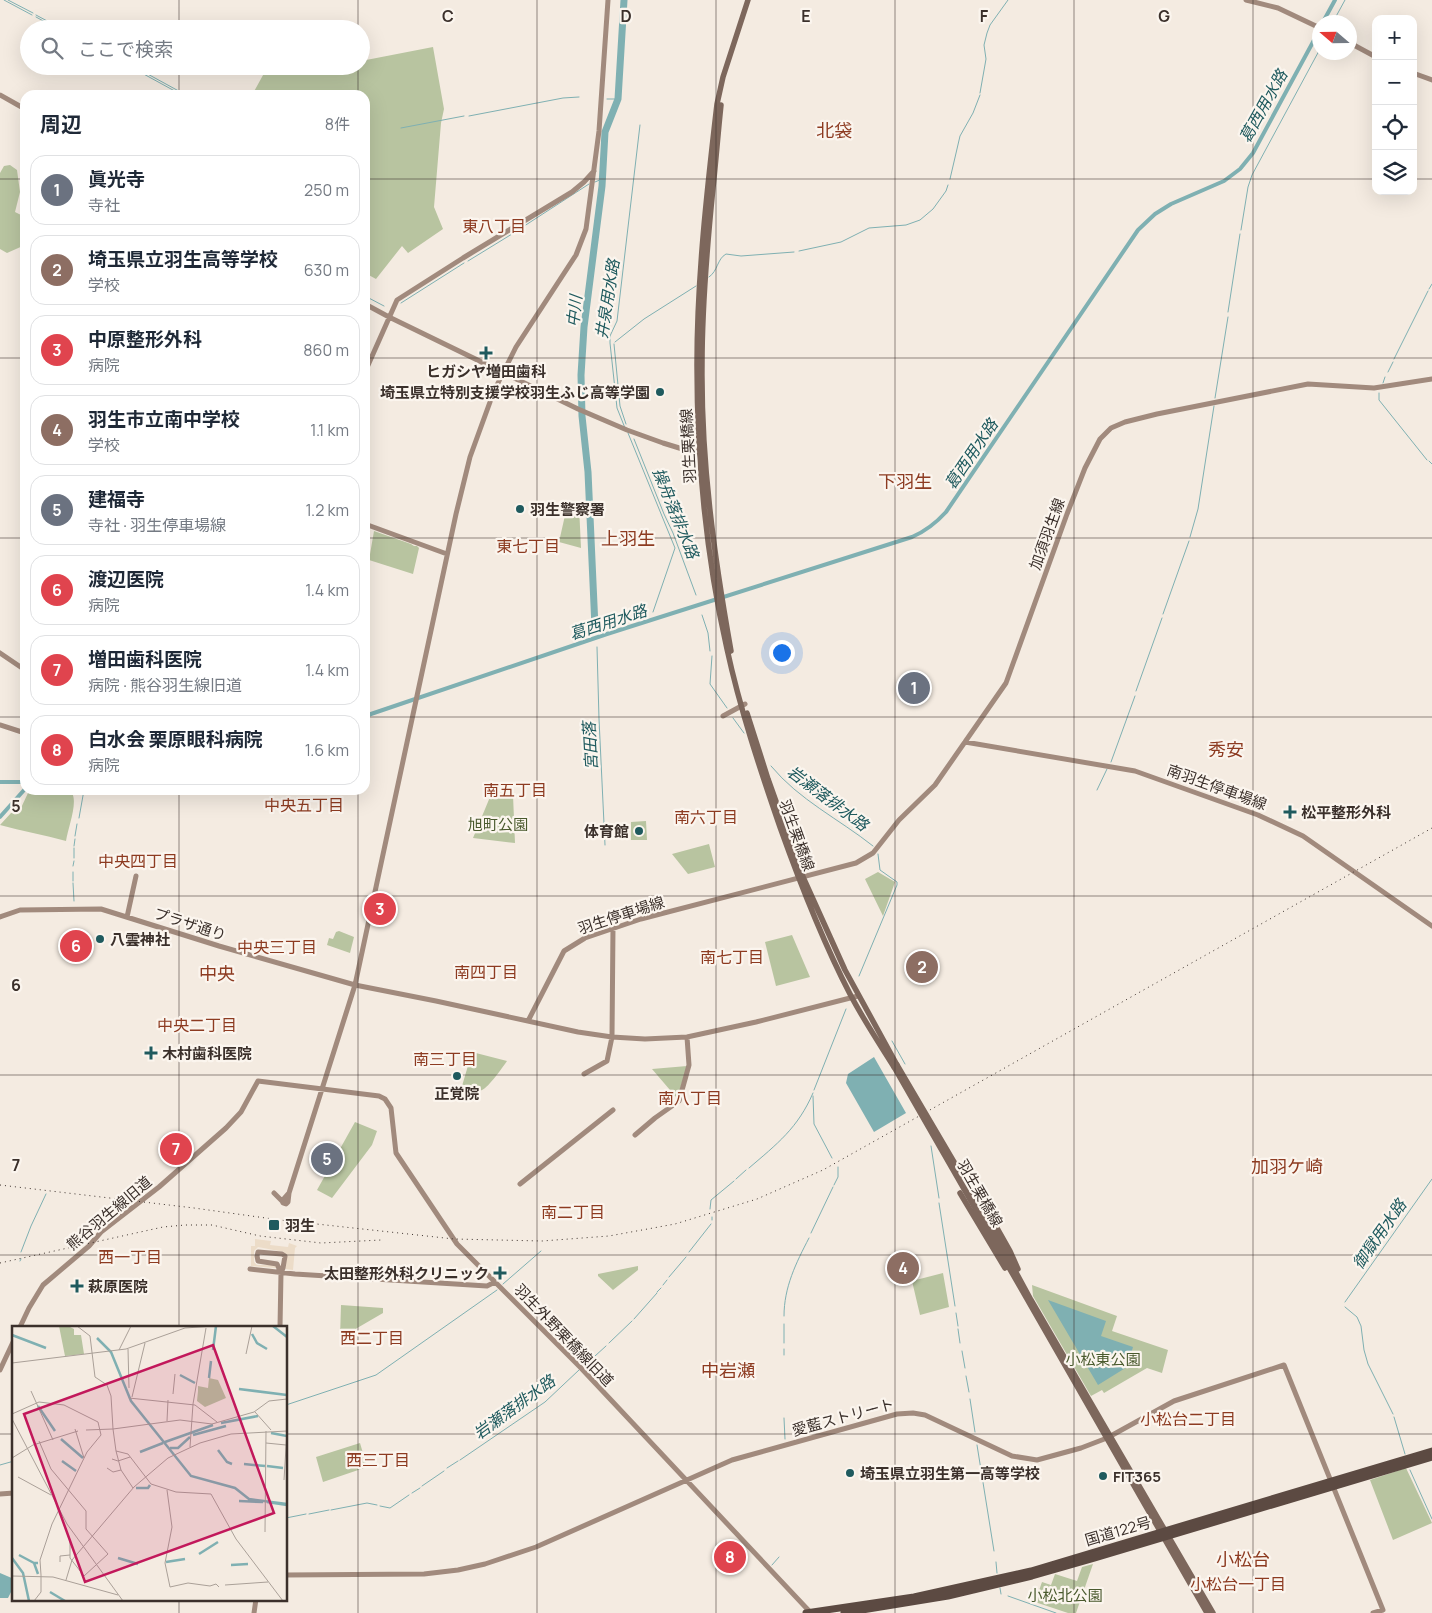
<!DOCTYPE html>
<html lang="ja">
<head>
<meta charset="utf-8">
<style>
	:root { --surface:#fff; --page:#f2f2f3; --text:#1f2937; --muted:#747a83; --line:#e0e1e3; --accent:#db2777 }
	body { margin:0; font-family:Manrope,"Noto Sans JP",sans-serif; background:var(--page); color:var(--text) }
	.controls { position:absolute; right:15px; top:15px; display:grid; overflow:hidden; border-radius:10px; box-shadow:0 5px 20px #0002 }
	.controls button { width:45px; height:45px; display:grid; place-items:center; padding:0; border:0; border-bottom:1px solid var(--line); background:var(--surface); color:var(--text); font:25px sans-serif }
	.compass { position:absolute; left:1312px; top:15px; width:45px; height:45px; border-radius:50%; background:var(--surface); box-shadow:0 5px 20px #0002; rotate:290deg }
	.you { position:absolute; left:781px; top:652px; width:18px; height:18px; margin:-12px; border:4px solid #fff; border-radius:50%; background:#1a73e8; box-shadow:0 0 0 8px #1a73e833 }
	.badge { display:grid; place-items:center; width:32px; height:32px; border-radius:50%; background:var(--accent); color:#fff; font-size:16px; font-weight:700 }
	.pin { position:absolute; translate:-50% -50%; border:2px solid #fff; box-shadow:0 1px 5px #0006 }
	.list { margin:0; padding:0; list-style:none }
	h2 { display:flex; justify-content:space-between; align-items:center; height:65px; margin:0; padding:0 20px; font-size:21px }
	h2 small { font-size:16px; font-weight:400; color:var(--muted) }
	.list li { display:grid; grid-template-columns:32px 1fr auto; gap:15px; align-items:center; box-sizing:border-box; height:70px; margin:0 10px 10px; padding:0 10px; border:1px solid var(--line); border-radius:15px }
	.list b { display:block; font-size:19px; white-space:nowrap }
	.list p { margin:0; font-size:16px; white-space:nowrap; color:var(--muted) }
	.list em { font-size:16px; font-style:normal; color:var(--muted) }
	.icon { flex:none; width:28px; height:28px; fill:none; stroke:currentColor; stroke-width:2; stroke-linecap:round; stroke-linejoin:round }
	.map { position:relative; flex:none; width:1432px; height:1613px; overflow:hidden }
	.search { position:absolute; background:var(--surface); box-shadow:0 5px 20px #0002; left:20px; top:20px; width:350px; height:55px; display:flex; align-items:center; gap:12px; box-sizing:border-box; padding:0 18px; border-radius:28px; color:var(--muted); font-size:19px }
	.panel { position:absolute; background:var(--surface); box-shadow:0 5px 20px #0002; left:20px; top:90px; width:350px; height:705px; border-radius:15px }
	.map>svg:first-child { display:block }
</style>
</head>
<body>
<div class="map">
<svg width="1432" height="1613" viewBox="0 0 1432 1613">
	<rect width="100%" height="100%" fill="#f4ebe1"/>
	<path fill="#b8c4a0" d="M433 47 444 109 441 123 434 207 443 229 408 253 402 246 376 279 365 273V95H252L268 66H288L300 70H317L334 66H361V61Z
		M10 165 17 170 20 192 15 212 25 217V245L7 253 0 249V173L4 166Z
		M568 502 579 506 581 548 559 542Z
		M374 531 411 544 414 546H417L419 548 413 574 369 560Z
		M32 791 72 793C78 803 68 828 66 841 44 835 22 831 0 825L11 813 20 810 28 793Z
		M513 795 515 843 473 838 490 797Z
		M646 821 647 840H631V822Z
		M709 844 715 867 688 874 672 854Z
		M878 872 895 882 883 916 865 879Z
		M339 931 354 937 350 953 327 945 329 938 333 939 336 932Z
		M792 935 810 977 776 986 765 942Z
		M472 1052 507 1061C502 1068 489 1087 482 1090 477 1093 468 1088 462 1086Z
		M687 1066 678 1096 676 1097 652 1069Z
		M355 1122 377 1131 372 1145 332 1198 317 1190Z
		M638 1266V1270L613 1290 598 1276V1274Z
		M943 1273 949 1307 920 1315 912 1281Z
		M1032 1285 1117 1316 1112 1331 1168 1350 1162 1373 1147 1368 1104 1393 1102 1390 1091 1396 1033 1296Z
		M341 1305 383 1308V1313L340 1338Z
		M360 1443 367 1467 323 1482 316 1457Z
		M1406 1468 1432 1523 1393 1540 1370 1480Z
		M1093 1564 1076 1613H1068L1035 1602 1042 1582 1051 1585 1055 1574 1077 1581 1082 1567Z"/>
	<path fill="#ecdcc8" d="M255 1239 271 1241 270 1245 288 1247 289 1243 297 1246 295 1248 293 1270 286 1269 285 1268 287 1257 284 1252 258 1247 254 1251V1262L257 1265H276V1268L251 1266V1246H255Z"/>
	<path fill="#7fb0b2" d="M874 1057 906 1113 874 1132 846 1083 848 1074Z
		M1048 1300 1106 1321 1101 1336 1133 1347 1127 1367 1098 1385Z
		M0 1573 14 1579V1586L8 1598H0Z"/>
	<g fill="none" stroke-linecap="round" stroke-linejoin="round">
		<path stroke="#7fb0b2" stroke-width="1" d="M4 0 32 15
			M8 0 33 13
			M36 15 62 29
			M36 17 58 29
			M1333 22 1345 0
			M129 66 182 95
			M133 66 186 95
			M980 93 986 59 984 45 987 33 990 25 1008 0
			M607 99H618
			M469 116 563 98 579 97
			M401 128 464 116
			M950 179 960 136 973 113 980 95
			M595 182 602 179
			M1241 230 1248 187 1252 175 1320 49
			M515 232 589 184
			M799 251 841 242 869 228 906 225 920 220 933 209 946 191 948 185
			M468 261 512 234
			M709 277C718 271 717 259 726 254L741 256 794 252
			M1429 289 1432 284
			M365 296 384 306
			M401 303 464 263
			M1228 312 1240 234
			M615 342 644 319 696 286
			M614 344 620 406 626 424
			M1394 359 1428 291
			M1388 372 1393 362
			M1383 383 1385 377
			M1379 393V400L1427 460
			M1215 398 1228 317
			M625 428 617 408 610 343V336L617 321 640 125
			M628 433 675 548 653 612
			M634 439 664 514 673 533 696 595
			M1429 461 1432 464
			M1190 537 1198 509 1214 406
			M1163 614 1189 541
			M702 615 708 633 710 651
			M597 647 599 719 605 845
			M712 656 710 684 727 708
			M1136 691 1162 618
			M733 718 744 733
			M1111 762 1135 696
			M771 766C799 800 839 819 873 846
			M1097 790 1107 769
			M79 818 84 790
			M75 836 77 824
			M74 846 75 839
			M74 858V848
			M73 866 74 861
			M73 872V881
			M73 883 74 901
			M859 976 897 885V882L880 870 878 854
			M892 1041 905 1064
			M814 1090 846 1009
			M813 1096 814 1124 832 1158
			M931 1146 939 1198
			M749 1168C777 1144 798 1128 813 1093
			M736 1179 746 1170
			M834 1185 838 1177V1167
			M939 1203 955 1306
			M710 1209 711 1200 734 1181
			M712 1217V1220
			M811 1233 833 1187
			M21 1252 31 1226 46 1194
			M689 1252 711 1224
			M20 1261 21 1259
			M669 1277 686 1257
			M503 1284 541 1251
			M663 1285 667 1280
			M657 1292 661 1288
			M1345 1302 1432 1179
			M1345 1307 1357 1317 1361 1326 1364 1350 1368 1364 1393 1414
			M956 1313 958 1326
			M784 1316C784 1287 796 1263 809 1238
			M634 1319 657 1293
			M784 1324V1343
			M958 1329 960 1343
			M609 1343 632 1321
			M784 1349V1355
			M962 1351 965 1368
			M584 1366 606 1346
			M966 1376 969 1392
			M970 1399 975 1432
			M286 1405 376 1375 497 1290
			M1394 1417 1405 1454
			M784 1418 785 1439
			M977 1445 994 1551
			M460 1460 545 1402 579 1370
			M0 1465 14 1461
			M447 1468 458 1461
			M1410 1470 1432 1519
			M422 1486 444 1471
			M412 1493 420 1488
			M380 1506 390 1508 409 1495
			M331 1510 367 1503 377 1505
			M309 1514 329 1510
			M286 1518 306 1514
			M996 1562 997 1573
			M772 1565 779 1557
			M1000 1588 1001 1594
			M1008 1596 1056 1613"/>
		<path stroke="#7fb0b2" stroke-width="4" d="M1323 22 1335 0
			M365 716 607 634 912 537C926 531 936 523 946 512L1138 230 1155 214 1171 204 1224 181 1240 169 1253 153 1320 29
			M0 782H25
			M0 817 25 789"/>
		<path stroke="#7fb0b2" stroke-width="7" d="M595 627 588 472 582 416 581 375 584 327 602 186 605 132 618 99 624 0"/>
		<path stroke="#a18a7d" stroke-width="5" d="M1246 0 1278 8 1320 28
			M1350 43 1376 57
			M1413 73 1432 80
			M0 95 25 109
			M365 304 389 317 578 409 627 430 663 443 689 451 702 452
			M365 372 397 300 463 258 572 192 584 182 594 171
			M365 524 447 554
			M0 653 25 670
			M723 716 745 704
			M0 725 25 733
			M965 742 1135 771 1258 815 1303 836 1432 926
			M0 917 20 910 101 909 219 946 355 985 436 1001 578 1032 612 1037 645 1039 687 1037 756 1022 858 996
			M127 917 136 876
			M528 1021 564 951 585 938 641 919 856 863 873 853 899 820 935 785 1006 683 1067 514 1085 468 1100 439 1111 428 1125 422 1157 414 1308 384 1374 388 1432 379
			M584 1074 607 1061 612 1037 613 927
			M635 1135 655 1118 679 1101 689 1065 687 1037
			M520 1184 613 1110
			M274 1193 282 1201
			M289 1193 282 1201 283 1203 286 1204 288 1202 289 1193 355 985 456 514 470 457 494 391 516 347 576 255 586 229 599 131 608 0
			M250 1269 295 1274 487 1286 495 1282
			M20 1327 29 1308 43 1285 89 1246 101 1232 159 1187 226 1128 241 1112 258 1081 379 1096 385 1099 391 1108 396 1153 457 1244 580 1367 811 1613
			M280 1327 281 1273 283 1268 285 1256 282 1254 258 1252 257 1256 258 1261 277 1264 281 1273
			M0 1370 14 1340
			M0 1494 14 1493
			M286 1575 424 1574 458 1570 485 1564 536 1547 732 1460 897 1414 913 1413 925 1415 1012 1456 1037 1460 1081 1448 1107 1438 1174 1401 1284 1365 1383 1610 1373 1613
			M254 1613 256 1599"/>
		<path stroke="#7d675c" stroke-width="5.5" d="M748 0 723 77 717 104C707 190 697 278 697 365 697 460 706 556 727 649 740 709 760 769 780 827 800 883 822 940 850 994 863 1019 879 1043 894 1067
			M721 105C718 133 716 160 713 188 707 247 702 306 702 365 701 461 714 556 731 651
			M747 713 768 779 803 877 845 970 897 1065
			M975 1189 1010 1251 1018 1269
			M960 1193 1005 1268
			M981 1208 1031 1300 1213 1613
			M976 1210 1207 1613"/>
		<path stroke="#5c4a42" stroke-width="7" d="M806 1613 914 1597 1031 1571 1432 1451
			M844 1613 948 1596 1032 1576 1095 1558 1432 1457"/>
		<path stroke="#3b302b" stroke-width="1" stroke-dasharray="1 4" stroke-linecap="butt" d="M0 1185 194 1208 280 1220 454 1239 542 1241 609 1236 675 1224 757 1199 823 1170 1432 828
			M0 1263 163 1227 185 1225H212L260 1236 321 1243 381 1240"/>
		<path stroke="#7d675c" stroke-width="5.5" d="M897 1065 981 1208
			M894 1067 976 1210"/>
	</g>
	<path fill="none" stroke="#3b302b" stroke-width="1" stroke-opacity="0.55" d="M179 0V29M358 0V29M537 0V1613M716 0V1613M895 0V1613M1074 0V1613M1253 0V1613M179 66V95M358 66V95M0 179H25M365 179H1376M1413 179H1432M0 358H25M365 358H1432M0 538H25M365 538H1432M0 717H25M365 717H1432M179 790V1327M358 790V1613M0 896H1432M0 1075H1432M0 1255H1432M0 1434H14M286 1434H1432M179 1599V1613"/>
	<g fill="#1f5a5e" stroke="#fbf5ee" stroke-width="2">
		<path d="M483.5 345.5h5v5h5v5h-5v5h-5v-5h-5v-5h5z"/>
		<circle cx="660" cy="392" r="5"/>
		<circle cx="520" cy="509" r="5"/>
		<path d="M1287.5 804.5h5v5h5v5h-5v5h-5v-5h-5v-5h5z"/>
		<circle cx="639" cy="831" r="5"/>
		<circle cx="100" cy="939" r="5"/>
		<path d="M148.5 1045.5h5v5h5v5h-5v5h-5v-5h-5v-5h5z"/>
		<circle cx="457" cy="1076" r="5"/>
		<rect x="268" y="1219" width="12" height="12" rx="2.5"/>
		<path d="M497.5 1265.5h5v5h5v5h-5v5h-5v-5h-5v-5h5z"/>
		<path d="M74.5 1278.5h5v5h5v5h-5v5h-5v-5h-5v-5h5z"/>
		<circle cx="850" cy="1473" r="5"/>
		<circle cx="1103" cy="1476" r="5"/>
	</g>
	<g text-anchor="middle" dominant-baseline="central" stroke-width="4.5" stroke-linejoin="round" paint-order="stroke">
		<g font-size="15" font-weight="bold" fill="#3b302b" stroke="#fbf5ee" text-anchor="start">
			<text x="486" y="371" text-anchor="middle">ヒガシヤ増田歯科</text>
			<text x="650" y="392" text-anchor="end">埼玉県立特別支援学校羽生ふじ高等学園</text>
			<text x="530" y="509">羽生警察署</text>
			<text x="1301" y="812">松平整形外科</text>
			<text x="629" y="831" text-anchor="end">体育館</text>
			<text x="110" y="939">八雲神社</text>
			<text x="162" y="1053">木村歯科医院</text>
			<text x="457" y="1093" text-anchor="middle">正覚院</text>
			<text x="285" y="1225">羽生</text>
			<text x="489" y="1273" text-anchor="end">太田整形外科クリニック</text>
			<text x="88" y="1286">萩原医院</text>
			<text x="860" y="1473">埼玉県立羽生第一高等学校</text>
			<text x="1113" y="1476">FIT365</text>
		</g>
		<g font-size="15" fill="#3b302b" stroke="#fbf5ee">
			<text transform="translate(688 446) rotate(-93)">羽生栗橋線</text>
			<text transform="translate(1047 534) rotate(-70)">加須羽生線</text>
			<text transform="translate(1217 787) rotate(20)">南羽生停車場線</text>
			<text transform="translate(797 835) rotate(70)">羽生栗橋線</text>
			<text transform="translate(621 915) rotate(-18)">羽生停車場線</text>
			<text transform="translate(190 924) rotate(18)">プラザ通り</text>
			<text transform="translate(980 1193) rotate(60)">羽生栗橋線</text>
			<text transform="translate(109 1213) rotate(-40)">熊谷羽生線旧道</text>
			<text transform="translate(564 1335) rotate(46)">羽生外野栗橋線旧道</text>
			<text transform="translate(843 1417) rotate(-15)">愛藍ストリート</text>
			<text transform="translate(1118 1531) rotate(-16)">国道122号</text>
		</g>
		<g font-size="15" fill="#4a5a2e" stroke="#fbf5ee">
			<text x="498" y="824">旭町公園</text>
			<text x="1103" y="1359">小松東公園</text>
			<text x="1065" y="1595">小松北公園</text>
		</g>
		<g font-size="16" font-style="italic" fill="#1f5a5e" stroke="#fbf5ee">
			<text transform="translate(1263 106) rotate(-61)">葛西用水路</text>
			<text transform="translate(607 299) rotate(-81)">井泉用水路</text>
			<text transform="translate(574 311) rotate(-84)">中川</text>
			<text transform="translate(971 454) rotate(-56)">葛西用水路</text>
			<text transform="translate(676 513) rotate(68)">操舟落排水路</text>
			<text transform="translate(608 622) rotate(-18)">葛西用水路</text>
			<text transform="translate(590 746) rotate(-93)">宮田落</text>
			<text transform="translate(828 798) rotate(37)">岩瀬落排水路</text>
			<text transform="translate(1379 1234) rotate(-55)">御獄用水路</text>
			<text transform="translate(514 1407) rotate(-36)">岩瀬落排水路</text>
		</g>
		<g font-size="16" fill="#8d3b21" stroke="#fbf5ee">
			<text x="494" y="226">東八丁目</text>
			<text x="528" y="546">東七丁目</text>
			<text x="515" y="790">南五丁目</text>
			<text x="304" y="805">中央五丁目</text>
			<text x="706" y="817">南六丁目</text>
			<text x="138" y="861">中央四丁目</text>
			<text x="277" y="947">中央三丁目</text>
			<text x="732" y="957">南七丁目</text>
			<text x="486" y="972">南四丁目</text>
			<text x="197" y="1025">中央二丁目</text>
			<text x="445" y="1059">南三丁目</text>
			<text x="690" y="1098">南八丁目</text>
			<text x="573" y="1212">南二丁目</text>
			<text x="130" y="1257">西一丁目</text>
			<text x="372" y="1338">西二丁目</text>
			<text x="1188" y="1419">小松台二丁目</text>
			<text x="378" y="1460">西三丁目</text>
			<text x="1238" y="1584">小松台一丁目</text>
		</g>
		<g font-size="18" fill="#8d3b21" stroke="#fbf5ee">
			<text x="834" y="130">北袋</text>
			<text x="905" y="481">下羽生</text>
			<text x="628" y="538">上羽生</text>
			<text x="1226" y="749">秀安</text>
			<text x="217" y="973">中央</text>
			<text x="1287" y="1166">加羽ケ崎</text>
			<text x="728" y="1370">中岩瀬</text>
			<text x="1243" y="1559">小松台</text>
		</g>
	</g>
	<g transform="translate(12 1326)">
		<rect width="275" height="275" fill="#f4ebe1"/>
		<path d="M47 0H56L62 3V9H69L72 28 53 30ZM197 52 206 54 214 72 193 81 185 75 186 65V60L196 62Z" fill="#b8c4a0"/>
		<path fill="none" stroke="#7fb0b2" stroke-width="2.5" d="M261 0 275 11M240 8 245 17 255 23M0 9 34 22M85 12 99 26 119 75 179 150 223 162 237 173 275 178M201 24 204 0M168 49 183 57M197 52 199 35M227 63 275 69M26 80 43 105M209 97 246 90M259 107 275 110M181 109 214 100M49 113 71 132M153 116 201 99M158 122H166L178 111M206 124 215 136 220 138M128 126 151 117M50 135 64 145M232 138 253 140M255 140 271 142M124 162H136L138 159M227 175 251 176M255 176 275 179M187 228 206 216M7 229 22 237M0 232 11 247 17 275M106 232 126 238M154 236 173 233M219 239 236 238M26 248 22 237H26M38 266 53 275"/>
		<path fill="none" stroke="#aaa098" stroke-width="1" d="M65 0 78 10 83 51 95 59 99 70 101 103 168 94 200 98 242 86 257 75 275 73M116 23 117 62M107 24 119 0M234 28 240 0M0 37 114 23 173 2 202 0M19 65 41 114M161 68 163 48M120 71 133 17M117 72 183 79 205 96M243 86 259 104M0 88 27 76 52 79 86 96 89 109 75 126 40 198 28 234 29 249M0 93 55 198 111 275M155 95 156 74M63 103 72 132M74 104 101 103 104 125 116 128 139 158 164 166 199 168 224 213 271 275M27 115 39 143 74 185V203L96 228 72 250 58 232V214M254 117 274 119M178 121 181 78 194 2M104 125 109 144 121 162M0 132 21 119 66 105M100 133 106 135 118 131M95 142 101 146 109 144M6 151 39 169M272 154 275 105M155 164 160 201 153 237 158 261 176 257 198 260 204 258 207 261M253 206 254 105M48 236V230L58 229M0 250 41 251 106 269M54 254 60 234 122 161 156 132 188 117 219 108 275 105M213 259 256 256M22 275 29 266V249"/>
		<path fill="#c2185b" fill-opacity="0.15" stroke="#c2185b" stroke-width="2.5" d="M201 19 262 187 73 256 12 88Z"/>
		<rect width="275" height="275" fill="none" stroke="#3b302b" stroke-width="2.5"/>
	</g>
	<g font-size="16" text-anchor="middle" font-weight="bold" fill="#3b302b" stroke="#fbf5ee" stroke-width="4.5" stroke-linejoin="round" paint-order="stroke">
		<text x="448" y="22">C</text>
		<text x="626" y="22">D</text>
		<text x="806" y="22">E</text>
		<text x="984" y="22">F</text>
		<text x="1164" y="22">G</text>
		<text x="16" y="812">5</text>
		<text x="16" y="991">6</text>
		<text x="16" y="1171">7</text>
	</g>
</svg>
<div class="controls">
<button>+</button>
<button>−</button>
<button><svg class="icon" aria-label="locate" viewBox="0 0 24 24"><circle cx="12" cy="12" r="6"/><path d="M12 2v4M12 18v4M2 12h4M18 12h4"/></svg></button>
<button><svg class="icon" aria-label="layers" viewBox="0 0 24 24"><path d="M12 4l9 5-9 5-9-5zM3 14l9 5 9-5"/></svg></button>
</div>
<svg class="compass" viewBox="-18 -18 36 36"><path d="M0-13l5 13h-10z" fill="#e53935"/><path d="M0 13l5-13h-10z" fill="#747a83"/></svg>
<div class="you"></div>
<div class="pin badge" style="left:914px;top:688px;background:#6b7280">1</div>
<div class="pin badge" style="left:922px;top:967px;background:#8d6e63">2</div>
<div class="pin badge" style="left:380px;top:909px;background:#e0444e">3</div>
<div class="pin badge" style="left:903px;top:1268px;background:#8d6e63">4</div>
<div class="pin badge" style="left:327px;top:1159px;background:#6b7280">5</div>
<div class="pin badge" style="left:76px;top:946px;background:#e0444e">6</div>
<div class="pin badge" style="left:176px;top:1149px;background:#e0444e">7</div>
<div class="pin badge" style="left:730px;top:1557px;background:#e0444e">8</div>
<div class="search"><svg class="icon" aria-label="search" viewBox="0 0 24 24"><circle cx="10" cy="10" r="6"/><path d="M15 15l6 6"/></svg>ここで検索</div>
<section class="panel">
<h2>周辺<small>8件</small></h2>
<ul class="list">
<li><span class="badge" style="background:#6b7280">1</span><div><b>眞光寺</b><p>寺社</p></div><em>250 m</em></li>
<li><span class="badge" style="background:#8d6e63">2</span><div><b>埼玉県立羽生高等学校</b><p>学校</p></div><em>630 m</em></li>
<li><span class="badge" style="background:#e0444e">3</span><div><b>中原整形外科</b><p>病院</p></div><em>860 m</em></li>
<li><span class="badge" style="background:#8d6e63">4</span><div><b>羽生市立南中学校</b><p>学校</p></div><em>1.1 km</em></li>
<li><span class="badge" style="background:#6b7280">5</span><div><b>建福寺</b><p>寺社 · 羽生停車場線</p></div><em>1.2 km</em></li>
<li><span class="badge" style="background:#e0444e">6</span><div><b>渡辺医院</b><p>病院</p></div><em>1.4 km</em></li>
<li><span class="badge" style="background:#e0444e">7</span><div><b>増田歯科医院</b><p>病院 · 熊谷羽生線旧道</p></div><em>1.4 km</em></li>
<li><span class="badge" style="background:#e0444e">8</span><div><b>白水会 栗原眼科病院</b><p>病院</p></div><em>1.6 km</em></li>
</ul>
</section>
</div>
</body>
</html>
